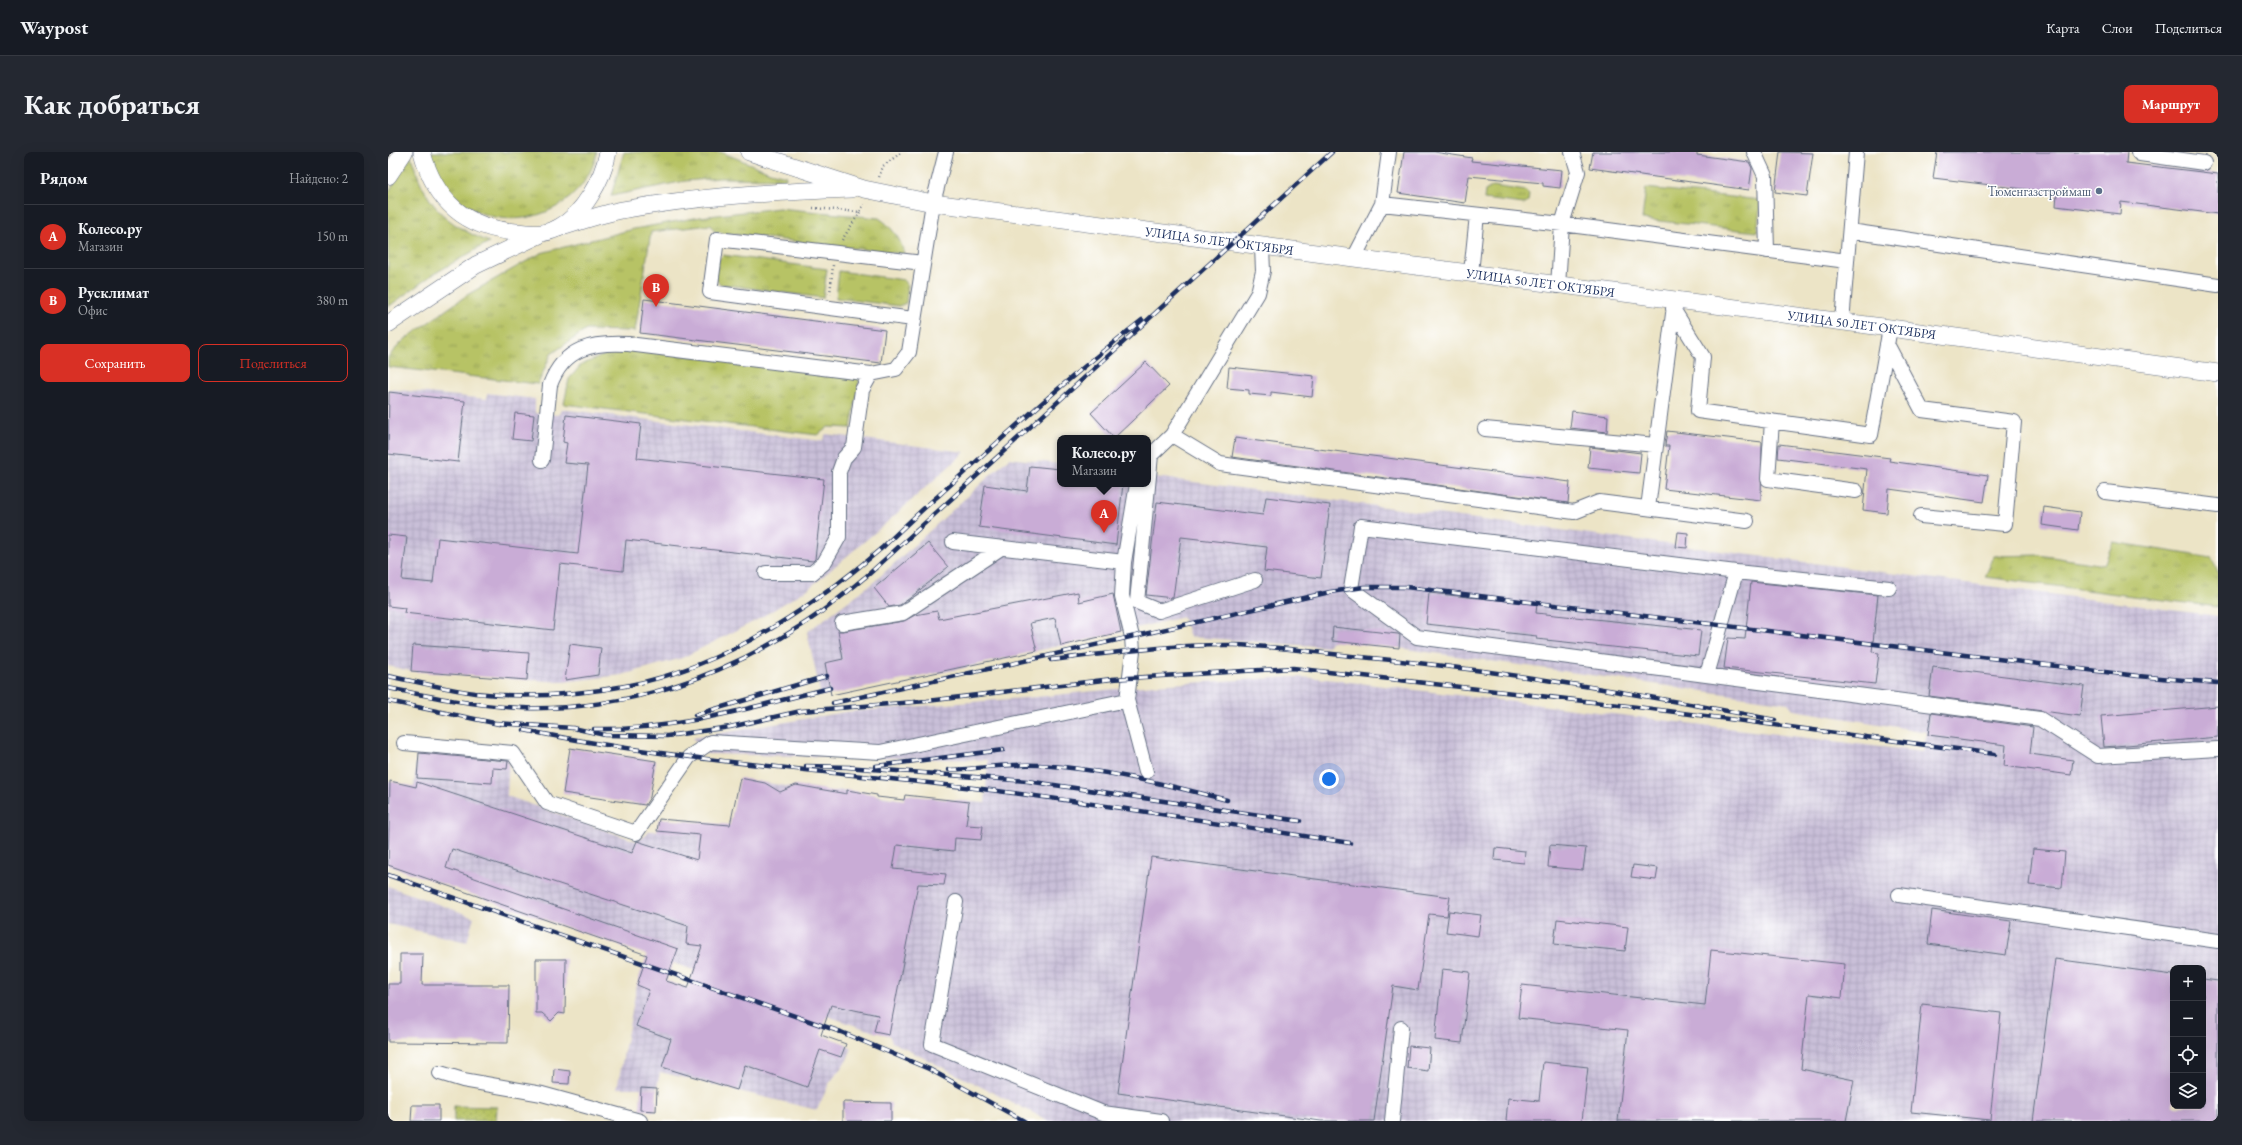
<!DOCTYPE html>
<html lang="ru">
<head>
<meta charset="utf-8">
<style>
	:root { --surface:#171b24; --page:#242831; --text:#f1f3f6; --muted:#9ea1a6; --line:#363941; --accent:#d93025 }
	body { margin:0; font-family:"EB Garamond",serif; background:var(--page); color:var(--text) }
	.controls { position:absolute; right:12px; bottom:12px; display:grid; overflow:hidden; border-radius:8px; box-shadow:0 4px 16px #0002 }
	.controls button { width:36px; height:36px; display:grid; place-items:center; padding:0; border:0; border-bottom:1px solid var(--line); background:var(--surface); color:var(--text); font:20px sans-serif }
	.you { position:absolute; left:941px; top:627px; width:14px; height:14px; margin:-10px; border:3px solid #fff; border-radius:50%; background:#1a73e8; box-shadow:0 0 0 6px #1a73e833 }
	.badge { display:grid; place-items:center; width:26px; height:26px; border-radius:50%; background:var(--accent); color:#fff; font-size:13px; font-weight:700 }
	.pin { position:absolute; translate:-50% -33px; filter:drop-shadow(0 1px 2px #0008) }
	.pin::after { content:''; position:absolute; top:21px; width:14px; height:12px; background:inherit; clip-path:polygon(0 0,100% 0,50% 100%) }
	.popup { position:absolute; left:669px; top:283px; width:94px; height:52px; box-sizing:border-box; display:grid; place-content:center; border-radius:8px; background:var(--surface); filter:drop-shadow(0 1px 3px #0005); font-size:13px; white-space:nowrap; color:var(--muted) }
	.popup b { font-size:15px; color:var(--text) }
	.popup::after { content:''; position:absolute; left:50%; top:100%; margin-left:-8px; border:8px solid transparent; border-top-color:var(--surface) }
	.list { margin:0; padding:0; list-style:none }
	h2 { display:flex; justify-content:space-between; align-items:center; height:52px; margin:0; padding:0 16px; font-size:17px }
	h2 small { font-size:13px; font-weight:400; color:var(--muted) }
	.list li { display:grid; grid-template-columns:26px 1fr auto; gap:12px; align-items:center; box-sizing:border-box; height:64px; padding:0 16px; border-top:1px solid var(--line) }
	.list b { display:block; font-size:15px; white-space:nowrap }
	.list p { margin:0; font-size:13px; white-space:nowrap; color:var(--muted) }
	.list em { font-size:13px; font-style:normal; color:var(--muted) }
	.actions { display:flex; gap:8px; padding:12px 16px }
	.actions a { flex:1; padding:9px 0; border:1px solid var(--accent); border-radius:8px; text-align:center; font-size:14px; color:var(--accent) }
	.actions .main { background:var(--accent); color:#fff }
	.icon { flex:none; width:22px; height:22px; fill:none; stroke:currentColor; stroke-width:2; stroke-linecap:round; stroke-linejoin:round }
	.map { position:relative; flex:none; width:1830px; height:969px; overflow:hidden; border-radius:8px }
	header { display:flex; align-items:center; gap:24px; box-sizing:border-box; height:56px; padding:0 20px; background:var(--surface); border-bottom:1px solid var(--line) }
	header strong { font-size:19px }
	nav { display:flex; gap:22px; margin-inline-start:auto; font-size:14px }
	.intro { display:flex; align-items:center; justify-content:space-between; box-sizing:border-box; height:96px; padding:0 24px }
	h1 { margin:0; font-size:28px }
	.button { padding:10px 18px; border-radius:8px; background:var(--accent); color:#fff; font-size:14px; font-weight:700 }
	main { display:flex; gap:24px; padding:0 24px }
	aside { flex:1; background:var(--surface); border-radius:8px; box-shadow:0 4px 16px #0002 }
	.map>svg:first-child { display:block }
</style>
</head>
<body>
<header>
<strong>Waypost</strong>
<nav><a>Карта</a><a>Слои</a><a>Поделиться</a></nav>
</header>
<div class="intro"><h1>Как добраться</h1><a class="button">Маршрут</a></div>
<main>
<aside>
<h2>Рядом<small>Найдено: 2</small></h2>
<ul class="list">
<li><span class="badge">A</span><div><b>Колесо.ру</b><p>Магазин</p></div><em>150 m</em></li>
<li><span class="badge">B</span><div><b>Русклимат</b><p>Офис</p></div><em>380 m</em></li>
</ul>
<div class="actions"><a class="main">Сохранить</a><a>Поделиться</a></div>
</aside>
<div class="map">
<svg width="1830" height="969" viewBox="0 0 1830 969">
	<defs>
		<pattern id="industrial-grid" width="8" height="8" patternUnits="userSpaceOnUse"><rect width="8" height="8" fill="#c9bfd8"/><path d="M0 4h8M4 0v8" fill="none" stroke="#aca4bc"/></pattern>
		<pattern id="grass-tufts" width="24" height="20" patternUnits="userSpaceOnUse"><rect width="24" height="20" fill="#b7c365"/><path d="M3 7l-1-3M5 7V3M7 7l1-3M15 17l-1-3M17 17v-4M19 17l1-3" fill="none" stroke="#949f56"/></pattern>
		<pattern id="park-dots" width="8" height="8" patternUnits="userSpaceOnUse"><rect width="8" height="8" fill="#b7c365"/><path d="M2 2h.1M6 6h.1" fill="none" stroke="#949f56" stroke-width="1.8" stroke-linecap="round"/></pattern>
	</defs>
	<rect width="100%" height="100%" fill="#fff"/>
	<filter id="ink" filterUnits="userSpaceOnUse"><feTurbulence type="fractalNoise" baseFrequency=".025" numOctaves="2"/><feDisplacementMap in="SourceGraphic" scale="8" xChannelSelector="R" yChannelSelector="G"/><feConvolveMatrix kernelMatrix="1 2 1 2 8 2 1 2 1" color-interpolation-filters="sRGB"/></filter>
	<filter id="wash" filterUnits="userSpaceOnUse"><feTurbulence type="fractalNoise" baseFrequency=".012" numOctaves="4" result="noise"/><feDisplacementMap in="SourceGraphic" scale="16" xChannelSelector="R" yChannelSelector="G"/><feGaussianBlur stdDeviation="0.9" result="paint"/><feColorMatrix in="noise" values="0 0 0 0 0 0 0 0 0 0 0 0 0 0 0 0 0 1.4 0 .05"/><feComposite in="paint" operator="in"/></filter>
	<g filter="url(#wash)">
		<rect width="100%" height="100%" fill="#ece4c6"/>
		<path fill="url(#industrial-grid)" fill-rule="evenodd" d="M1 237 99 247V241L147 247V261L171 263 173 257 434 289 438 282 577 300 496 373 420 437 367 469 294 506 234 523 174 530 23 519 0 514Z
			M621 306 672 312V332H760V324L1830 464V969H661L504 890 501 883 486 880 0 713V629L26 635 29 597 121 604 119 644 248 689 256 685 260 679H269L271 667 342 673 352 626 403 635H418L444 639 459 638 516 648 517 643 597 651 600 608 319 602 305 586 457 560 648 545 765 533 905 525 930 526 1535 600 1539 580 1406 558 1400 551 1011 496 944 489 939 495 802 485 795 465 571 517 433 544 419 480 487 429ZM1785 816H1815V954H1785Z
			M0 734 86 765 79 790 0 772Z
			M253 820 458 892 464 896 459 908 441 932 429 958 272 920 269 936H229L249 833Z"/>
		<path fill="url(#grass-tufts)" stroke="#697962" d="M42 0H209C195 66 108 90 63 40 52 28 47 15 42 0Z
			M236 0H333L382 20 398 24V27L332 26 297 29 223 44Z
			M23 4C37 52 55 71 101 90L44 123 0 155V41Z
			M1105 34 1138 39 1141 43 1140 49 1136 52 1096 47 1097 39Z
			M1258 36 1373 48 1369 80 1254 67Z
			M391 56 491 66C503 74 514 88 516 102L327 80 322 73 263 80 247 179 198 178 163 202 150 232 0 215V205L16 188 79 143 153 101 246 77 312 65Z
			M335 103 439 117 435 146 332 132 327 126 330 108Z
			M451 119 516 128 520 133 518 151 511 154 448 146Z
			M232 196 472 224 463 276 440 275 430 283 176 252 181 227 193 213Z
			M1725 390 1824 406 1830 421V455L1597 425 1606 404 1651 403 1716 413Z"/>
		<path fill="url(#park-dots)" stroke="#697962" d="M66 954 109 955 108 969H66Z"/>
		<g id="blocks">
			<path fill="#c9acd6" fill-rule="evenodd" d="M1016 0H1046L1084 6 1083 9 1174 18 1172 36 1155 34V31L1081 24 1077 51 1010 41Z
				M1205 0H1309V3L1361 10 1364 16 1361 38 1202 16Z
				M1392 0 1425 1 1419 44 1387 40Z
				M1549 0H1739L1738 11 1830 22V62L1733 50 1732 62 1668 54 1669 41 1545 26Z
				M256 147 497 178 493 211 252 181Z
				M758 210 781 234 726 286 703 261Z
				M841 215 926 224 924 245 883 240V244L861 242V238L839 236Z
				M1 240 77 249 70 310 0 302Z
				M1184 259 1220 264 1219 280 1182 276Z
				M127 261 146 263 143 289 124 287Z
				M178 263 253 272 249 306 436 327 427 407 425 409 238 388 235 419 172 412 165 478 16 461 17 456 0 454V383L19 385 14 428 45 431 50 386 190 402 200 313 176 311 179 291 175 290Z
				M1279 279 1374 290 1373 348 1276 337 1281 294H1277Z
				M847 286 1182 330 1180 351 844 305Z
				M1391 292 1502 306 1501 309 1600 323 1596 350 1501 337 1499 361 1475 358 1479 317 1390 306Z
				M1202 295 1253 301 1251 321 1200 316Z
				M642 314 672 317V332H735L728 393 591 375 597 333 639 339Z
				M878 345 942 353 933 426 876 419 879 395 793 385 785 446 758 443 769 350 875 363Z
				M1656 355 1692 360 1690 378 1654 373Z
				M1290 380 1300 381 1299 396 1288 395Z
				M540 391 560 415 522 446 512 453 501 455 486 436Z
				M1363 430 1490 443 1484 500 1491 501 1487 532 1336 516 1340 486 1357 487Z
				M690 440 691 450 725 442 733 480 673 494 667 466 642 471 649 499 443 543 437 511 455 507 450 479H455L516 469 527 463 549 459 551 467Z
				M1041 441 1149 452 1148 461 1313 478 1310 504 1148 487 1149 484 1038 472Z
				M945 475 1010 482 1012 483 1011 496 944 489Z
				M182 492 213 496 210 523 177 528Z
				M25 493 141 501 139 528 23 519Z
				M1545 515 1696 534 1692 564 1541 544Z
				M1830 554V585L1716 595 1713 564Z
				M1543 561 1645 575 1642 602 1685 608 1683 623 1616 614 1618 593 1540 583Z
				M182 596 268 609 262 645 257 653 175 641Z
				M31 601 120 609 119 617 105 616 104 631 29 626Z
				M352 626 377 631 392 640 408 633 459 642V638L489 643V645L516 648 517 643 581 650 578 673 595 674 593 688 567 686 566 699 509 693 505 717 558 722 556 733 530 732 501 883 486 880 490 863 443 853 433 883 458 892 453 905 432 898 419 935 357 913 349 938 274 915 283 887 248 874 261 838 249 833 259 803 0 713 2 629 28 635 29 630 244 701 249 689 309 708 312 683 269 679 271 667 342 673ZM64 697 300 774 298 792 314 794 300 836 278 829 290 797 58 716Z
				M1162 693 1198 696 1195 718 1160 715Z
				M1107 696 1137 699 1136 711 1106 708Z
				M1645 697 1677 700 1674 736 1641 733Z
				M763 705 1062 745 1059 764 1041 762 1030 838 1005 834 986 969H933L730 941Z
				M1245 713 1270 716 1268 728 1243 725Z
				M1544 758 1623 769 1618 803 1540 792Z
				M1061 759 1093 763 1090 784 1058 780Z
				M1169 767 1240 775 1237 799 1166 792Z
				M1323 798 1457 812 1454 846 1421 842 1413 917 1466 928 1458 969H1230L1240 878 1130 866 1134 833 1317 853Z
				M12 802H35L34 833H121L120 891 0 890V832H12Z
				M148 807H178L177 862 171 861 163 869 154 861H148Z
				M1667 807 1785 823V954H1815V827L1830 829V969H1645Z
				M1054 817 1082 820 1074 891 1047 888Z
				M1534 852 1613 861 1602 968 1523 960Z
				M1021 894 1042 896 1040 919 1019 916Z
				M1155 910 1200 915 1194 969H1118L1120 946 1151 949Z
				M166 917 182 919 181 932 165 931Z
				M253 936 269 937 268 959 252 958Z
				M455 950 503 951V969H455Z
				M24 953H51V969H23Z"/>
		</g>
	</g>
	<g filter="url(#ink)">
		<use href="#blocks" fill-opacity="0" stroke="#646e82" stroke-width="1"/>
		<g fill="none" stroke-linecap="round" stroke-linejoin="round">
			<defs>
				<path id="minor" d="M1366 0 1377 24 1379 99
					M1750 0 1752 2 1816 11
					M994 52 1001 0
					M1462 79 1830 133
					M966 106 994 52 1174 72 1459 109
					M1083 121 1089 63
					M1170 134 1174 72 1190 20 1184 0
					M1285 157 1315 205 1310 259 1483 283 1502 176
					M525 167 322 140 329 87 535 111
					M1454 170 1468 0
					M1499 192 1534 258 1626 270 1617 372 1533 364
					M1384 269 1380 327 1468 339
					M1097 277 1268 293
					M784 283 832 312 1186 360 1211 350 1359 369
					M763 303 749 450 771 459 867 428
					M154 308 162 233C176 195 205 190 240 192L483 222 508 217 521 200 545 51 558 0
					M760 310 763 303 784 283 870 141 875 119 874 95
					M1717 340 1830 354
					M1260 356 1286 154
					M565 390 736 410
					M378 421H424L436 411 451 385V320L456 306 466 295 474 238 483 222
					M1501 436 1348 420 973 374 963 437 1029 485 1652 567 1710 604 1830 597
					M454 471 515 461 613 396
					M1319 523 1348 420
					M739 548 758 620
					M16 591 125 601 159 651 248 681 301 605 323 590 492 600 739 548 745 499 744 485 734 444 736 410 749 332
					M1511 743 1830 789
					M568 750 544 892 715 961 773 969
					M52 921 75 928 154 942 252 969
					M1004 969 1013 876"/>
				<g id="major">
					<path d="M34 0C47 49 77 76 128 80 143 82 156 83 170 76 195 63 215 27 220 0"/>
					<path id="s1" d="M361 0 476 37 545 51 1502 176 1830 221"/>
					<path d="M0 24 16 0"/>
					<path d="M170 76C191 70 213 62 234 58 310 44 387 40 464 37"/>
					<path d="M0 172 88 113 151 83"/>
				</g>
			</defs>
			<use href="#minor" stroke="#646e82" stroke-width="16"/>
			<use href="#major" stroke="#646e82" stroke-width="18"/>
			<path stroke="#646e82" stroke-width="2.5" stroke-dasharray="1 3" stroke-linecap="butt" d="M491 25 495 14 514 0
				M425 56 472 60 476 52
				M454 88 472 60
				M442 142 445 113"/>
			<use href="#minor" stroke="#fff" stroke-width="14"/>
			<use href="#major" stroke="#fff" stroke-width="17"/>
			<defs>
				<path id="rail" d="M663 508C723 501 785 492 846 493 885 494 924 500 963 504 1105 517 1246 541 1387 568
					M605 516 942 440 976 435H1018L1750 524 1830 531
					M0 524C29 530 58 537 87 541 135 546 189 543 237 534 333 516 422 458 495 395 513 378 531 360 550 344 617 284 683 223 754 168
					M0 536C44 545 89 554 134 556 234 559 331 527 414 473 438 458 459 440 481 422L944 0
					M0 549 111 572
					M445 551 609 515
					M307 563 439 524
					M107 571 185 576 217 583 279 584 342 575 413 559 539 549 724 527 905 516 1249 555 1607 602
					M206 577C287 579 364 555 442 536
					M136 578C282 608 430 618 577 635 706 650 834 672 962 691
					M418 614 462 615
					M488 614 615 598
					M458 615 639 629 912 669
					M561 618C591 617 621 611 651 613 715 617 777 632 839 648
					M0 723 453 880 541 917 636 969"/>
			</defs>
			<use href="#rail" stroke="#1b2f5e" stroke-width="4.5"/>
			<use href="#rail" stroke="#fff" stroke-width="3" stroke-dasharray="9" stroke-linecap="butt"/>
		</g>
	</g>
	<circle fill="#5c6f8a" stroke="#fff" stroke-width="1.5" cx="1711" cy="39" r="4"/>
	<g text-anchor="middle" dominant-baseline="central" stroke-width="3" stroke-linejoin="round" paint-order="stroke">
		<g font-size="13" fill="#4e5e75" stroke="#fff" text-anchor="end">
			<text x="1703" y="39">Тюменгазстроймаш</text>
		</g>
		<g font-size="13" fill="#1b2f5e" stroke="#fff">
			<text stroke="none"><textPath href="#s1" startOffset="480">УЛИЦА 50 ЛЕТ ОКТЯБРЯ</textPath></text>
			<text stroke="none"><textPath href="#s1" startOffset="804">УЛИЦА 50 ЛЕТ ОКТЯБРЯ</textPath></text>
			<text stroke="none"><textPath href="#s1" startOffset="1128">УЛИЦА 50 ЛЕТ ОКТЯБРЯ</textPath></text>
		</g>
	</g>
</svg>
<div class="controls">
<button>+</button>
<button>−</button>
<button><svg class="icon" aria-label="locate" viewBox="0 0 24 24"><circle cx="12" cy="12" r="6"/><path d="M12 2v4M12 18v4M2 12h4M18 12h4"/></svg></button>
<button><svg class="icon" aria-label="layers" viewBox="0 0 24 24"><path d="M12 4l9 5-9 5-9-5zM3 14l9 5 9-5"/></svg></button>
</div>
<div class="you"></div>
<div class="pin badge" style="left:716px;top:381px">A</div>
<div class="popup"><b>Колесо.ру</b>Магазин</div>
<div class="pin badge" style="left:268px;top:155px">B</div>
</div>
</main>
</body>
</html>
